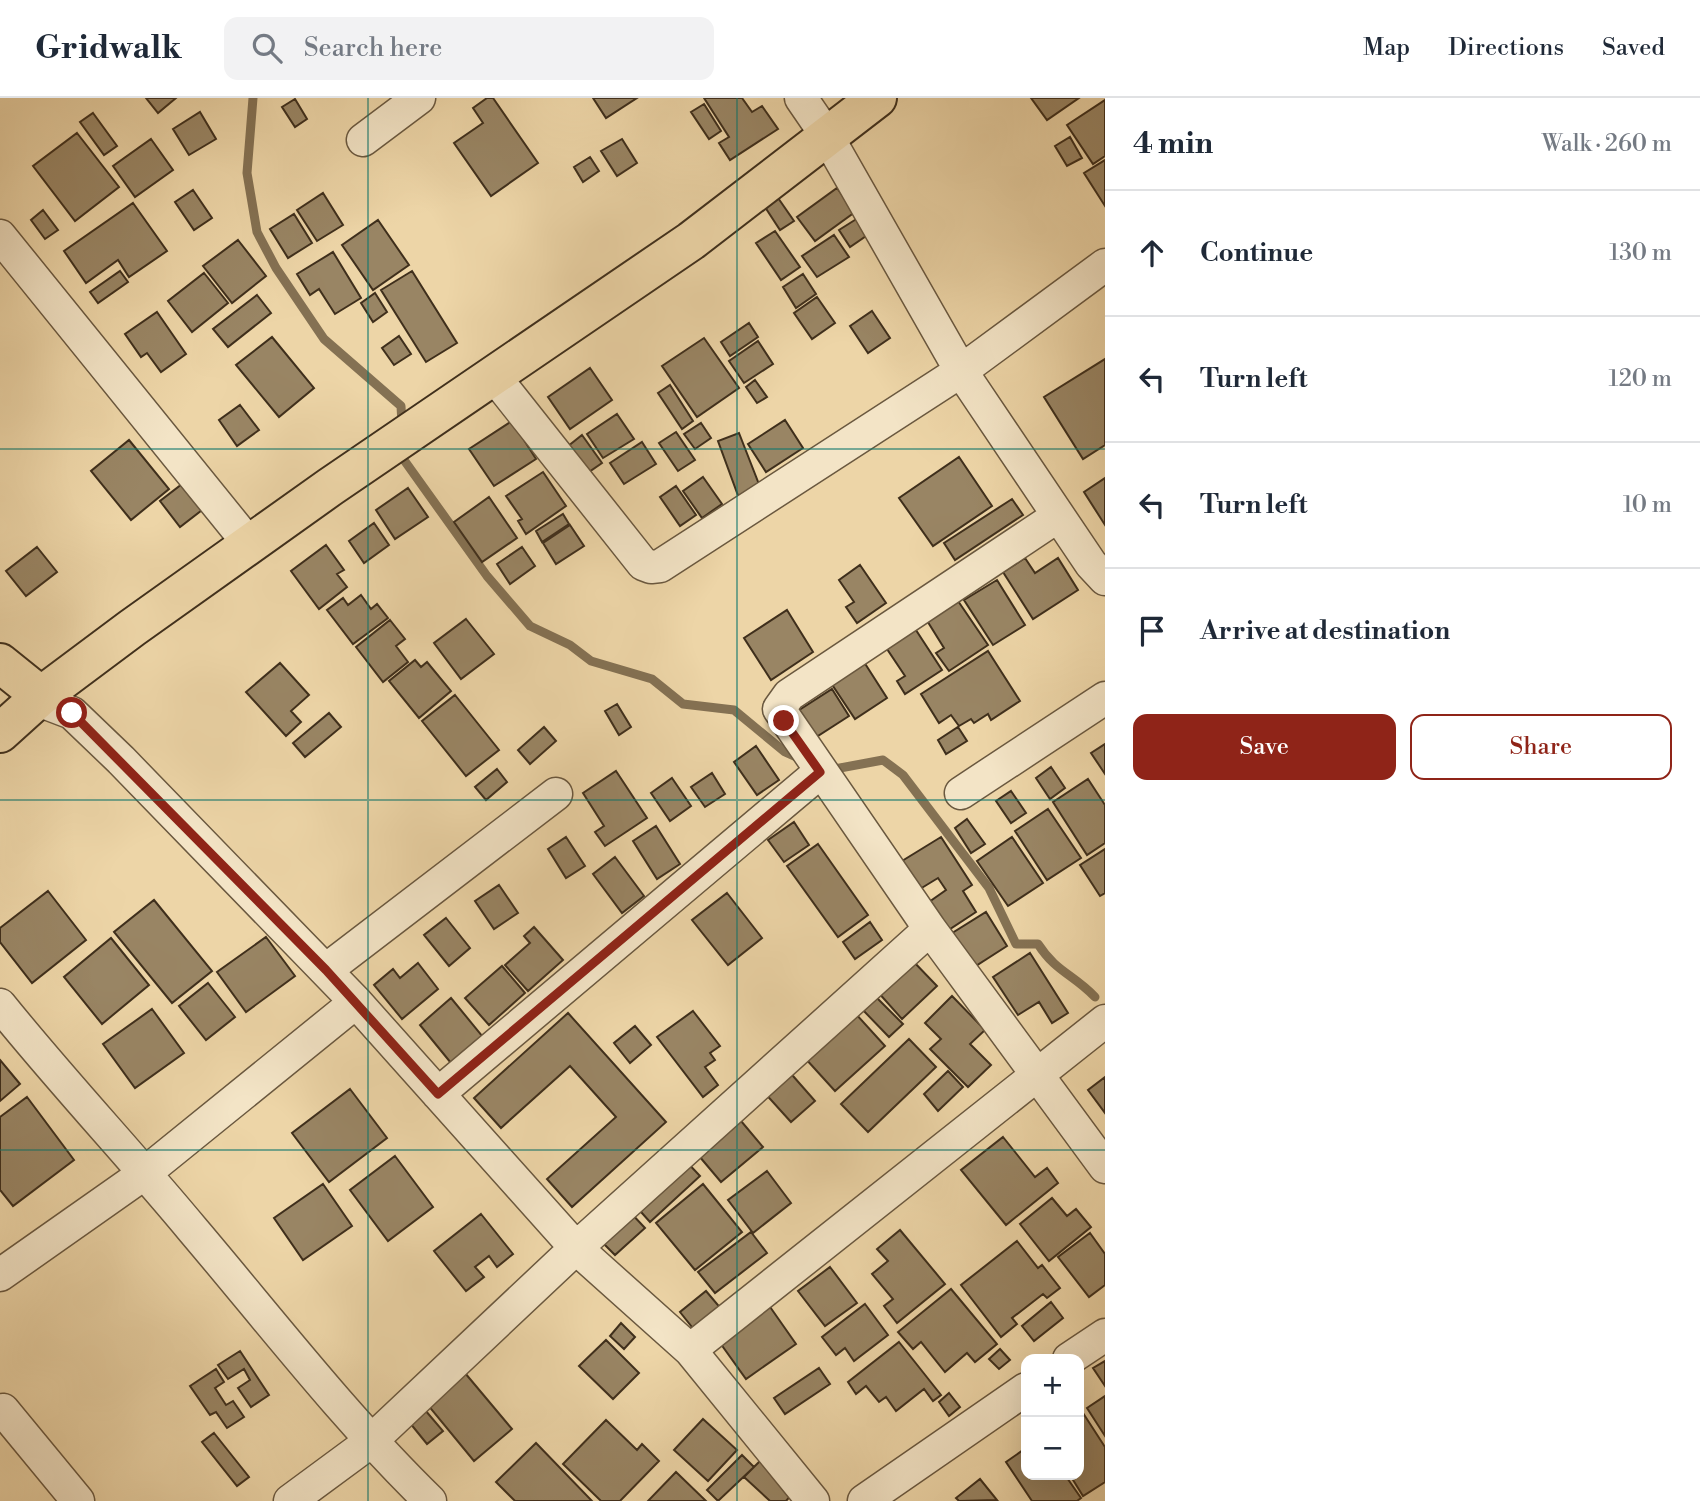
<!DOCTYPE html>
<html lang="en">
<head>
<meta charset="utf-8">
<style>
	:root { --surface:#fff; --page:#f2f2f3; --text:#1f2937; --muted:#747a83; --line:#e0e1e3; --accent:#8f2418 }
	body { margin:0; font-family:"Libre Bodoni",serif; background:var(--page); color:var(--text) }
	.controls { position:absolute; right:21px; bottom:21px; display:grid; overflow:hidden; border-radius:14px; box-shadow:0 7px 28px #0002 }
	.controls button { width:63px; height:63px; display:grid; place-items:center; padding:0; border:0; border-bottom:2px solid var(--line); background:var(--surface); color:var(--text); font:35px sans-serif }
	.stop { position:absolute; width:21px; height:21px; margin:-16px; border:5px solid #8f2418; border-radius:50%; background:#fff }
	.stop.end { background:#8f2418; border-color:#fff; box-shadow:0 2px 7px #0008 }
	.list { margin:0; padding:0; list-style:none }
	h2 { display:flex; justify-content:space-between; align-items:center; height:91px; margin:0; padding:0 28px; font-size:30px }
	h2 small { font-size:23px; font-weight:400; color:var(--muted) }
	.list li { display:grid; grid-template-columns:46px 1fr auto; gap:21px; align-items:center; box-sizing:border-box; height:126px; padding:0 28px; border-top:2px solid var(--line) }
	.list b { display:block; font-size:26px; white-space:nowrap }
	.list em { font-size:23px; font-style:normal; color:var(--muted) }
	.actions { display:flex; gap:14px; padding:21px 28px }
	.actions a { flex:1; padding:16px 0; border:2px solid var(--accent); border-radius:14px; text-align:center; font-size:24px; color:var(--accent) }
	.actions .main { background:var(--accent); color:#fff }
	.icon { flex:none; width:38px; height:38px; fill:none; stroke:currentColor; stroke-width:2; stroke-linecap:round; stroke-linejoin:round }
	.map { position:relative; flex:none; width:1105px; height:1403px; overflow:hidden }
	header { display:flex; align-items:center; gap:42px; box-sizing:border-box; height:98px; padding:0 35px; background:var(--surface); border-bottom:2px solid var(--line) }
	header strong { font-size:33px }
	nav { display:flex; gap:38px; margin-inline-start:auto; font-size:24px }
	.search { width:490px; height:63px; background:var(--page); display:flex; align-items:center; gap:18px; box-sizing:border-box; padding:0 24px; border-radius:14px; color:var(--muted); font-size:26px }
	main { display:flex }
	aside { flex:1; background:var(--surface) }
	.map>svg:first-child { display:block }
</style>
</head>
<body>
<header>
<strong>Gridwalk</strong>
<div class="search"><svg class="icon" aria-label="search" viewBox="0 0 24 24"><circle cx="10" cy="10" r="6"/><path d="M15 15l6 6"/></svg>Search here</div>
<nav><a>Map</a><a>Directions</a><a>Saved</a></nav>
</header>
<main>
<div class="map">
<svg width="1105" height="1403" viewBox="0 0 1105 1403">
	<rect width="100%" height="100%" fill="#edd5a7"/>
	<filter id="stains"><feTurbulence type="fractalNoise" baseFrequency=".00286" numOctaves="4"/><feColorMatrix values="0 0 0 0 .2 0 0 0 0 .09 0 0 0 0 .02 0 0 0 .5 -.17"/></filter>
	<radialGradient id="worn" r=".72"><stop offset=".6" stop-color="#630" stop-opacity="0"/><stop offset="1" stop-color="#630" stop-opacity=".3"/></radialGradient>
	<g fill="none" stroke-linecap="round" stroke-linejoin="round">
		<path stroke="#847153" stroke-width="9" d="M253 0 247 75 257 134 276 170 324 241 401 308 402 326
			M404 350V362L487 478 530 528 570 547 591 563 652 581 683 606 734 612 785 654 803 662
			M829 672 883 662 903 677 989 790 1016 846H1038C1056 874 1073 876 1095 899"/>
	</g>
	<path fill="#998564" stroke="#3f2f1c" stroke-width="2" d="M146 0H176L158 15Z
		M487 0H493L538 65 491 98 454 45 483 25 473 10Z
		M593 0H637L606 20Z
		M704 0H742L752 14 762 8 778 31 730 62 719 45 729 39Z
		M1031 0H1079L1047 22Z
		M295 1 307 21 295 29 282 9Z
		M1105 2V58L1093 66 1067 27Z
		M704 6 721 33 709 41 691 14Z
		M200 14 216 41 189 57 173 31Z
		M93 15 117 48 104 57 80 24Z
		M77 35 119 89 75 123 33 68Z
		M1070 39 1082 60 1067 68 1055 48Z
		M151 41 173 72 135 99 113 68Z
		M622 41 637 65 617 78 601 53Z
		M590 59 599 73 583 84 574 69Z
		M1105 62V108L1084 75Z
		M837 90 855 114 815 143 797 119Z
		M193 92 212 120 194 132 175 104Z
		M323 95 343 127 317 143 297 112Z
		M776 97 794 123 780 132 763 106Z
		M133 105 167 153 129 179 118 162 86 185 64 153Z
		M43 112 58 132 45 141 31 122Z
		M294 116 312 145 288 160 270 131Z
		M858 120 869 136 850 149 839 132Z
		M378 122 409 167 373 192 342 147Z
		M775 133 800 169 781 182 756 145Z
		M834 137 849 159 817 179 802 158Z
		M238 142 266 178 232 205 203 168Z
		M333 154 361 200 335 216 319 191 310 197 297 176Z
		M120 173 128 184 98 205 90 194Z
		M412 173 457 245 426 264 381 192Z
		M204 175 228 205 192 234 168 203Z
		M803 176 816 196 796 210 783 189Z
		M375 195 387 214 373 224 361 205Z
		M257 197 271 215 228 249 213 231Z
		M817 199 835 225 812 241 794 215Z
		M872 213 890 240 868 255 850 228Z
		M157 214 186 256 161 274 147 255 141 259 125 236Z
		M749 225 758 239 730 258 721 244Z
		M399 238 411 256 394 267 382 250Z
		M272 239 314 290 279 319 236 267Z
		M704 240 739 290 697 319 662 268Z
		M758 243 773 266 744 285 729 263Z
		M1105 261V347L1083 361 1044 299Z
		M590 270 612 302 570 331 548 299Z
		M755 282 767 299 757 305 746 289Z
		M670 287 693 323 682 331 658 295Z
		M240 307 259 332 237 348 219 322Z
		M617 316 634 341 603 360 587 336Z
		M785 322 803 350 766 374 748 346Z
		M512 323 536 361 494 388 469 351Z
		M701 325 711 340 695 351 684 336Z
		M676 334 695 362 678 373 659 345Z
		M739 335 762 394 740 403 718 343Z
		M582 337 602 365 586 376 567 349Z
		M129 342 169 391 131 422 91 373Z
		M642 344 656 366 624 386 610 365Z
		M959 359 992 408 933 448 899 400Z
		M543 374 566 408 526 436 518 423 522 421 506 398Z
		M703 379 722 406 702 420 683 393Z
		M1105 380V427L1084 394Z
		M186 383 206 409 180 429 160 403Z
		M676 388 696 417 680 428 660 399Z
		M408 390 428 419 395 441 376 412Z
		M489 399 517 440 482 464 454 424Z
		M1012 401 1023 417 955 462 944 445Z
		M563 416 569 426 542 444 536 433Z
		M374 425 389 447 364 465 349 443Z
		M570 427 584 448 556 466 543 445Z
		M326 447 344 472 337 476 347 489 319 511 291 473Z
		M37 449 57 474 26 498 6 473Z
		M522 449 535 468 510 486 497 466Z
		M1025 460 1035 475 1058 460 1078 492 1033 521 1003 474Z
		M860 467 886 505 857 525 846 509 854 504 839 482Z
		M997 482 1025 527 993 547 964 502Z
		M361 497 371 511 377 506 388 520 353 546 327 512 343 500 348 507Z
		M956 500 988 547 949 573 936 555 944 550 926 521Z
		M787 512 813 554 771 582 744 540Z
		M466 521 494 556 461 581 434 545Z
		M390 522 405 541 396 548 408 564 383 584 356 549Z
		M912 526 942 572 905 596 897 583 905 578 883 545Z
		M988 553 1020 603 991 622 988 616 974 625 971 621 959 628 951 617 939 625 921 596Z
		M415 562 421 569 427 564 451 593 419 620 389 583Z
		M864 564 887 600 855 621 831 585Z
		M280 565 309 597 291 613 301 624 286 638 246 594Z
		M832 591 849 618 810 643 793 616Z
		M455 597 499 652 466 678 422 623Z
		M617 606 631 629 619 637 605 613Z
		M329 615 341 629 305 659 293 645Z
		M544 629 556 643 530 666 518 652Z
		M958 629 967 643 946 656 938 642Z
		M1105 646V676L1091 655Z
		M756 648 779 682 757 697 734 664Z
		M1051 669 1065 690 1050 701 1036 680Z
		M497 671 507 684 486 702 475 689Z
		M616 673 647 720 605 748 595 734 604 728 583 695Z
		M712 675 725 696 705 709 691 689Z
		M672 680 691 708 670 723 651 695Z
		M1088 681 1105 707V745L1087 757 1053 704Z
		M1011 693 1026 715 1011 725 996 703Z
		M1048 711 1081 760 1047 782 1015 733Z
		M967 721 985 746 971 755 955 730Z
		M794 724 809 747 784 764 768 742Z
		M656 728 680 766 657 781 633 743Z
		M566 739 585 768 566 780 548 751Z
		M941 739 972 787 963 793 976 814 947 833 929 804 946 792 938 780 920 791 902 763Z
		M1012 739 1043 785 1008 808 977 763Z
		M818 746 868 817 838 839 787 768Z
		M1105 751V795L1100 798 1080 767Z
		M615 759 644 798 622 815 593 776Z
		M499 787 518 815 494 831 475 803Z
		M48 793 86 842 32 885 0 844V830Z
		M727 795 762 840 728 867 692 822Z
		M154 802 212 873 172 905 114 834Z
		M986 814 1007 848 971 871 949 837Z
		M446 820 470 850 449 868 424 837Z
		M870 824 882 842 855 861 843 844Z
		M534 829 563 862 528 893 505 867 530 845 524 838Z
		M266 839 295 878 246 914 217 874Z
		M111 840 149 887 102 926 64 879Z
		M1030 855 1068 915 1052 925 1039 904 1018 917 993 879Z
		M911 861 937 888 902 921 877 893Z
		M418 865 438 891 402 921 374 887 393 871 400 880Z
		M502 868 525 895 489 927 465 900Z
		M208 885 235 919 206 942 179 908Z
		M873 896 903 926 889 939 860 909Z
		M952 898 985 932 970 946 991 967 968 989 930 951 941 941 925 925Z
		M451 900 483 939 451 965 420 927Z
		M152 911 184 955 135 990 103 946Z
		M693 913 720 948 710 955 715 962 705 969 718 987 703 999 657 939Z
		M568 915 666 1024 572 1109 547 1081 616 1019 570 968 501 1030 474 1000Z
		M855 915 885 948 835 993 805 960Z
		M635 928 651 947 630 965 614 945Z
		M909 941 936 969 868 1034 841 1006Z
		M0 962 20 986 0 1003Z
		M786 970 815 1003 791 1024 762 992Z
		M948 973 963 989 938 1013 924 996Z
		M1105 979V1015L1088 992Z
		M350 991 387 1040 329 1084 292 1035Z
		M27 999 74 1062 13 1108 0 1092V1019Z
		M736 1017 763 1049 721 1084 694 1052Z
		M1003 1039 1035 1079 1047 1070 1058 1085 1006 1127 961 1072Z
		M395 1058 433 1109 388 1143 350 1092Z
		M683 1060 700 1078 650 1124 633 1105Z
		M767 1073 791 1105 753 1135 728 1102Z
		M323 1086 352 1128 303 1162 274 1120Z
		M703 1086 742 1134 695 1172 656 1125Z
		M1052 1100 1067 1118 1076 1111 1091 1129 1049 1163 1020 1126Z
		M629 1113 645 1130 615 1157 599 1141Z
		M481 1116 513 1156 497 1169 489 1158 475 1169 484 1179 466 1193 434 1153Z
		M900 1132 945 1186 897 1225 884 1208 893 1201 872 1176 888 1163 877 1151Z
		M751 1134 767 1155 715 1195 698 1174Z
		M1090 1135 1105 1156V1187L1089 1199 1058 1159Z
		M1017 1143 1038 1170 1042 1167 1060 1190 1047 1200 1043 1196 1012 1220 1017 1226 1001 1239 961 1187Z
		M830 1169 857 1205 825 1228 798 1193Z
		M951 1191 997 1246 975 1264 967 1255 945 1274 921 1244 913 1251 898 1234Z
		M706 1193 723 1213 696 1234 680 1214Z
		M1051 1204 1063 1220 1034 1243 1022 1228Z
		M768 1206 796 1246 746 1281 718 1242Z
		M865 1206 888 1237 854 1263 845 1250 836 1257 822 1239Z
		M621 1225 635 1239 624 1251 610 1238Z
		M606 1242 639 1275 613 1301 579 1268Z
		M899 1244 941 1297 933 1303 924 1291 896 1313 886 1299 879 1304 866 1288 856 1296 848 1284Z
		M1000 1251 1010 1262 999 1271 989 1261Z
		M240 1253 269 1297 251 1309 238 1290 250 1282 244 1271 228 1281 218 1267Z
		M1105 1263V1288L1093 1270Z
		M819 1270 830 1286 785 1316 774 1300Z
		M216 1271 224 1284 215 1290 226 1307 233 1303 244 1319 227 1330 216 1314 210 1317 190 1288Z
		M465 1275 512 1331 474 1363 427 1306Z
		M949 1295 960 1309 949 1318 939 1304Z
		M1105 1298V1338L1087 1310Z
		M425 1312 443 1333 427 1346 410 1325Z
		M1083 1315 1105 1349V1384L1083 1398 1070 1377H1079V1318Z
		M703 1321 737 1352 708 1383 674 1352Z
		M606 1322 637 1352 642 1346 659 1363 620 1403H601L563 1366Z
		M214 1335 249 1379 237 1388 202 1344Z
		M536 1345 592 1403H515L496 1384Z
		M1026 1350V1377H1065L1081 1400 1077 1403H1032L1006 1364Z
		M742 1357 754 1369 718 1403 707 1392Z
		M761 1362 794 1394 786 1403H770L744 1379Z
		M676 1374 706 1403H648Z
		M980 1381 997 1402 959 1403 956 1400Z"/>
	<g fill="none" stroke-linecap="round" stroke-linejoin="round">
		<defs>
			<path id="minor" d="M801 0 827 38 961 273 1091 466 1105 481
				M363 42 419 0
				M0 138 250 447
				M494 278 643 466 651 469 660 468 961 273 1105 167
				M1058 418 789 597 779 611 930 831 1105 1069
				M38 602 72 615 121 662 356 904 576 1150 930 831
				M961 695 1105 600
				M326 872 556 696
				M0 907C62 984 130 1056 193 1132 271 1224 344 1319 430 1403
				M438 996 820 674
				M0 1177 145 1075 356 904
				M1069 1261 1105 1237
				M3 1312 78 1403
				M290 1403 370 1344 576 1150 690 1252
				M813 1403 690 1252 1105 923
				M864 1403 1026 1291"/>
			<path id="major" d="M0 565 41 598
				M0 635 41 598 132 530 330 389 691 143 877 0"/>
		</defs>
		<use href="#minor" stroke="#6a583f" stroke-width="35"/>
		<use href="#major" stroke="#3f2f1c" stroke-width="42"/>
		<use href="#minor" stroke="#f3e4c6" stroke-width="32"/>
		<use href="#major" stroke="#edd5a7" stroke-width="38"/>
	</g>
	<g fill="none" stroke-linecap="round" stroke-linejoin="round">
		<path stroke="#8f2418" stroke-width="9" d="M72 615 326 872 438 996 820 674 784 623"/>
	</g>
	<path fill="none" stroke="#0f766e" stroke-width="2" stroke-opacity="0.55" d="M368 0V1403M737 0V1403M0 351H1105M0 702H1105M0 1052H1105"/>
	<rect width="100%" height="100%" filter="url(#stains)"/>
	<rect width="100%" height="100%" fill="url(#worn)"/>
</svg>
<div class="controls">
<button>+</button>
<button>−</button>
</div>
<div class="stop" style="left:72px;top:615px"></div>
<div class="stop end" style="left:784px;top:623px"></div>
</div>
<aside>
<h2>4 min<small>Walk · 260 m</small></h2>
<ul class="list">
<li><svg class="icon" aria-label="ahead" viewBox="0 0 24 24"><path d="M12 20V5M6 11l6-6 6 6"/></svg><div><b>Continue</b></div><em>130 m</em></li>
<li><svg class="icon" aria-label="left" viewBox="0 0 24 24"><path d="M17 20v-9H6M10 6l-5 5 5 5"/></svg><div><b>Turn left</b></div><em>120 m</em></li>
<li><svg class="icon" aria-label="left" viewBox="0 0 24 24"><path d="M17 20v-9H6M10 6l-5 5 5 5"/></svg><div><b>Turn left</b></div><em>10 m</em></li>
<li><svg class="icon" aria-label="arrive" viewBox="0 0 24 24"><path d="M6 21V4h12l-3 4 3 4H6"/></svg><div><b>Arrive at destination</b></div></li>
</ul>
<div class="actions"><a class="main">Save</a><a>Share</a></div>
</aside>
</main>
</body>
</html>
